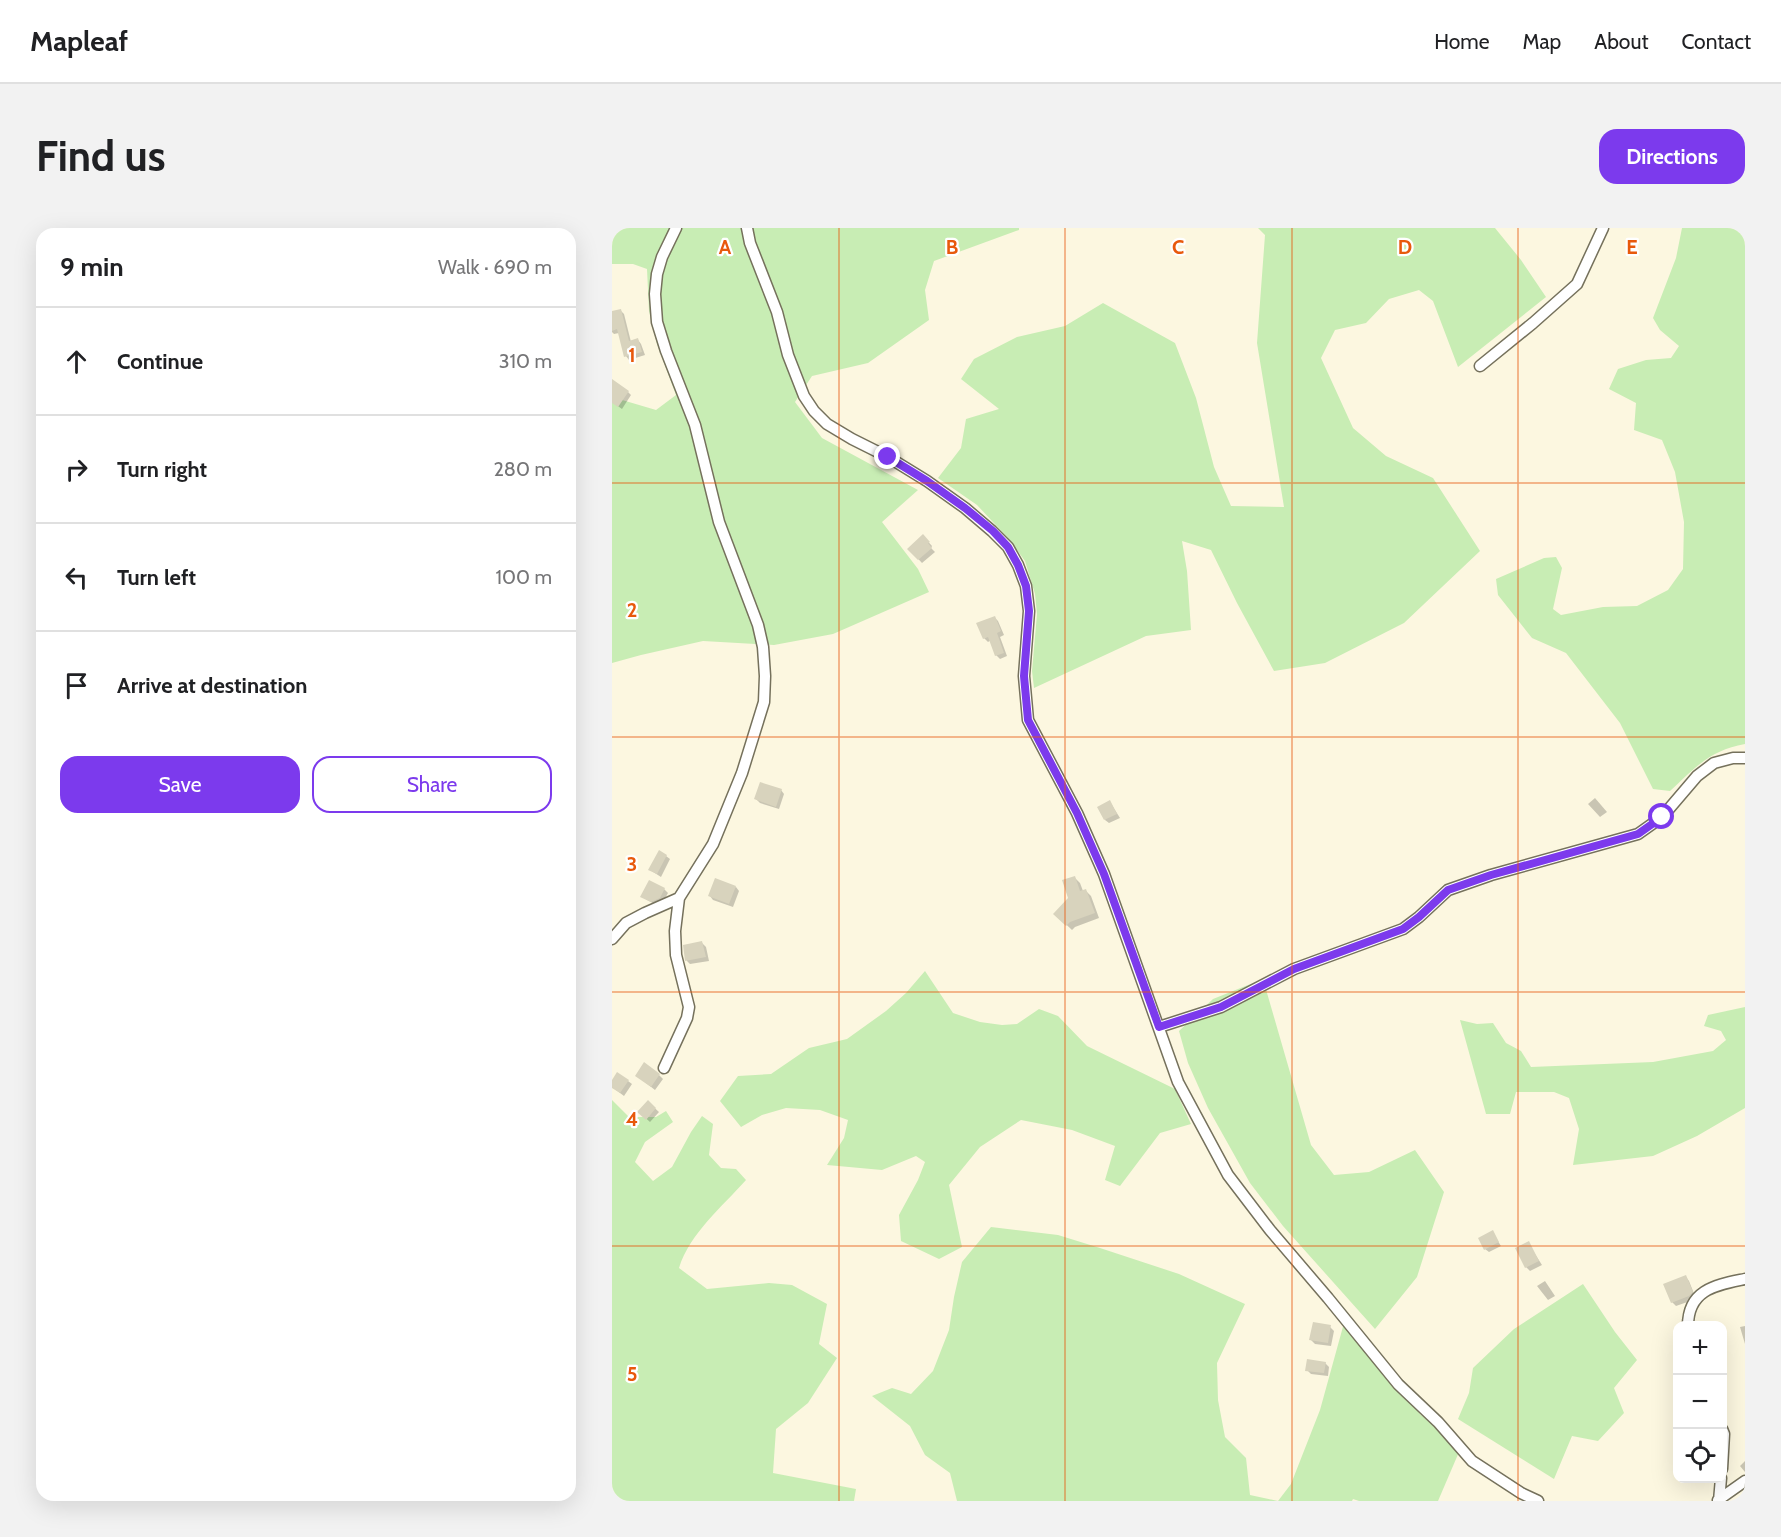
<!DOCTYPE html>
<html lang="en">
<head>
<meta charset="utf-8">
<style>
	:root { --surface:#fff; --page:#f2f2f2; --text:#202124; --muted:#757577; --line:#e0e0e0; --accent:#7c3aed }
	body { margin:0; font-family:Cabin,sans-serif; background:var(--page); color:var(--text) }
	.controls { position:absolute; right:18px; bottom:18px; display:grid; overflow:hidden; border-radius:12px; box-shadow:0 6px 24px #0002 }
	.controls button { width:54px; height:54px; display:grid; place-items:center; padding:0; border:0; border-bottom:2px solid var(--line); background:var(--surface); color:var(--text); font:30px sans-serif }
	.stop { position:absolute; width:18px; height:18px; margin:-14px; border:4px solid #7c3aed; border-radius:50%; background:#fff }
	.stop.end { background:#7c3aed; border-color:#fff; box-shadow:0 2px 6px #0008 }
	.list { margin:0; padding:0; list-style:none }
	h2 { display:flex; justify-content:space-between; align-items:center; height:78px; margin:0; padding:0 24px; font-size:26px }
	h2 small { font-size:20px; font-weight:400; color:var(--muted) }
	.list li { display:grid; grid-template-columns:39px 1fr auto; gap:18px; align-items:center; box-sizing:border-box; height:108px; padding:0 24px; border-top:2px solid var(--line) }
	.list b { display:block; font-size:22px; white-space:nowrap }
	.list em { font-size:20px; font-style:normal; color:var(--muted) }
	.actions { display:flex; gap:12px; padding:18px 24px }
	.actions a { flex:1; padding:14px 0; border:2px solid var(--accent); border-radius:18px; text-align:center; font-size:21px; color:var(--accent) }
	.actions .main { background:var(--accent); color:#fff }
	.icon { flex:none; width:33px; height:33px; fill:none; stroke:currentColor; stroke-width:2; stroke-linecap:round; stroke-linejoin:round }
	.map { position:relative; flex:none; width:1133px; height:1273px; overflow:hidden; border-radius:18px }
	header { display:flex; align-items:center; gap:36px; box-sizing:border-box; height:84px; padding:0 30px; background:var(--surface); border-bottom:2px solid var(--line) }
	header strong { font-size:28px }
	nav { display:flex; gap:33px; margin-inline-start:auto; font-size:21px }
	.intro { display:flex; align-items:center; justify-content:space-between; box-sizing:border-box; height:144px; padding:0 36px }
	h1 { margin:0; font-size:42px }
	.button { padding:15px 27px; border-radius:18px; background:var(--accent); color:#fff; font-size:21px; font-weight:700 }
	main { display:flex; gap:36px; padding:0 36px }
	aside { flex:1; background:var(--surface); border-radius:18px; box-shadow:0 6px 24px #0002 }
	.map>svg:first-child { display:block }
</style>
</head>
<body>
<header>
<strong>Mapleaf</strong>
<nav><a>Home</a><a>Map</a><a>About</a><a>Contact</a></nav>
</header>
<div class="intro"><h1>Find us</h1><a class="button">Directions</a></div>
<main>
<aside>
<h2>9 min<small>Walk · 690 m</small></h2>
<ul class="list">
<li><svg class="icon" aria-label="ahead" viewBox="0 0 24 24"><path d="M12 20V5M6 11l6-6 6 6"/></svg><div><b>Continue</b></div><em>310 m</em></li>
<li><svg class="icon" aria-label="right" viewBox="0 0 24 24"><path d="M7 20v-9h11M14 6l5 5-5 5"/></svg><div><b>Turn right</b></div><em>280 m</em></li>
<li><svg class="icon" aria-label="left" viewBox="0 0 24 24"><path d="M17 20v-9H6M10 6l-5 5 5 5"/></svg><div><b>Turn left</b></div><em>100 m</em></li>
<li><svg class="icon" aria-label="arrive" viewBox="0 0 24 24"><path d="M6 21V4h12l-3 4 3 4H6"/></svg><div><b>Arrive at destination</b></div></li>
</ul>
<div class="actions"><a class="main">Save</a><a>Share</a></div>
</aside>
<div class="map">
<svg width="1133" height="1273" viewBox="0 0 1133 1273">
	<rect width="100%" height="100%" fill="#fcf7e0"/>
	<path fill="#c8edb4" d="M0 0H407V2L322 33 313 62 317 92 256 135 200 148 183 174 210 210 306 262 270 294 306 341 317 364 221 406 162 417 91 413 29 427 0 435V169L44 182 64 167 45 116 37 83 35 41 21 36H0Z
		M646 0H883L909 32 934 69 846 139 821 73 807 62 777 71 754 95 723 102 709 130 741 200 774 228 821 250 868 323 792 395 713 435 662 443 625 375 599 322 570 313 575 343 579 402 534 408 422 460 420 443 425 386 423 366 413 333 396 310 365 277 326 250 349 220 354 191 387 181 349 151 362 131 405 109 453 98 491 75 563 115 584 170 602 239 619 278 672 279 645 115 653 7Z
		M1070 0H1133V516C1098 522 1083 540 1058 563L1041 561 1008 495 954 425 920 410 886 367 884 351 932 330 944 329 950 340 941 381 949 387 991 379 1025 378 1056 362 1071 341 1072 294 1063 244 1050 212 1022 202 1024 175 997 161 1006 141 1034 132 1059 130 1067 118 1048 102 1041 90 1064 30Z
		M313 743 341 785 368 794 390 797 405 796 427 781 446 788 475 818 563 861 579 896 548 905 508 958 493 952 503 918 460 902 409 892 368 919 337 957 350 1019 327 1031 289 1013 287 987 306 952 313 934 304 928 270 942 215 937 232 910 236 892 208 882 174 880 150 887 129 899 108 873 126 848 159 846 197 820 235 811 274 783 294 765Z
		M651 751 699 917 722 947 757 944 803 922 832 964 805 1049 763 1101 671 998 638 955 596 880 576 835 567 803 601 771Z
		M1133 779V880L1085 908 1041 928 961 937 967 901 957 870 942 864H904L898 886H874L848 792 865 796 881 795 894 815 909 823 919 839 1041 834 1101 823 1114 812 1109 803 1092 798 1096 787Z
		M0 872 17 889H44L54 883 61 894 33 914 23 934 41 953 60 939 79 904 90 888 101 896 97 927 109 940 124 941 134 952C110 979 78 1005 67 1040L95 1061 157 1055 180 1057 215 1076 207 1116 225 1130 196 1175 164 1201 161 1245 244 1261 242 1273H0Z
		M379 999 446 1007 488 1020 567 1046 633 1076 605 1135 606 1172 613 1209 634 1230 638 1267 666 1273 679 1256 708 1182 732 1095 809 1187 850 1217 826 1273H747L741 1271 740 1273H345L338 1245 313 1227 298 1198 260 1168 280 1160 299 1166 321 1143 337 1102 342 1069 350 1034Z
		M971 1056 1003 1104 1025 1132 1002 1160 1012 1185 986 1213 960 1208 942 1251 846 1191 857 1165 861 1140 902 1101Z"/>
	<path fill="#0003" d="M8 82 12 86 19 114 26 112 29 116 33 127 17 132 14 128 7 105 2 106 0 104V85Z
		M0 160 16 164 19 167 10 181 0 174Z
		M311 308 320 318 319 320 323 324 310 335 297 321Z
		M382 389 386 393 392 407 388 409 395 428 388 431 384 427 379 412 376 414 372 410Z
		M169 562 172 566 167 581 148 575 144 571Z
		M983 570 995 584 988 589 976 576Z
		M498 574 508 590 497 595 493 592Z
		M54 628 58 631 49 649 38 642Z
		M462 649 468 655 471 663 473 662 479 668 487 690 463 699 460 702 443 686 458 670Z
		M124 659 127 663 121 679 101 672 98 668Z
		M52 661 56 665 51 674 44 677 30 669Z
		M90 715 94 719 97 733 78 736 75 733 73 718Z
		M47 847 51 851 43 862 25 848Z
		M16 853 20 856 12 868 0 859V854Z
		M36 874 47 884 38 894 27 884Z
		M880 1004 889 1018 877 1024 873 1021Z
		M916 1015 930 1037 918 1043 914 1039Z
		M1074 1049 1077 1053 1083 1068 1081 1072 1064 1078 1060 1074Z
		M933 1053 943 1068 936 1072 925 1058Z
		M1133 1098V1116L1128 1099Z
		M718 1099 722 1103 719 1118 703 1116 699 1112Z
		M713 1135 717 1139 716 1148 699 1146 695 1142Z
		M1133 1233V1244L1128 1238Z"/>
	<path fill="#d8d3bd" d="M9 81 17 113 26 110 30 124 12 129 5 101 0 103V83Z
		M0 151 17 163 6 179 0 175Z
		M311 306 318 314 316 315 320 320 306 332 295 321Z
		M383 388 389 403 385 405 392 425 383 428 376 409 371 411 364 395Z
		M148 554 170 561 164 579 142 571Z
		M498 572 505 586 492 592 485 579Z
		M47 622 55 627 45 646 36 642Z
		M463 648 468 663 474 661 483 685 458 694 454 698 441 686 456 670 450 652Z
		M103 650 124 658 117 676 96 668Z
		M37 652 53 660 48 670 39 674 28 669Z
		M90 713 94 729 73 733 71 717Z
		M32 834 48 846 39 859 23 848Z
		M5 844 17 852 8 865 0 860V852Z
		M36 872 44 880 34 892 25 884Z
		M881 1002 887 1014 872 1022 866 1010Z
		M917 1013 927 1033 913 1040 903 1020Z
		M1074 1047 1081 1064 1077 1068 1059 1075 1051 1056Z
		M701 1094 719 1097 716 1115 697 1112Z
		M695 1131 714 1134 712 1145 693 1143Z"/>
	<g fill="none" stroke-linecap="round" stroke-linejoin="round">
		<defs>
			<path id="street" d="M135 0 138 15 165 84 176 127 192 168 202 183 215 196 240 211 276 229 315 253 353 280 380 303 396 319 406 337 414 358 417 383 412 448 416 492 465 585 492 646 566 854 616 947 658 1002 716 1070 786 1156 826 1194 860 1233 909 1265 926 1273
				M868 138 921 95 965 56 991 0
				M0 711 14 695 33 685 67 670 101 616 130 545 152 474 153 448 151 419 146 397 107 294 83 197 54 123 45 94 43 66 45 46 50 29 64 0
				M547 799 609 779 682 741 791 701 807 689 836 662 879 647 1026 606 1050 589 1085 548 1102 535 1121 530H1133
				M52 840 75 790 77 779 64 727 63 703 67 670
				M1076 1098C1076 1061 1105 1057 1133 1051
				M1110 1201 1112 1206 1110 1241
				M1106 1272 1133 1253
				M1107 1273 1109 1250"/>
		</defs>
		<use href="#street" stroke="#75715c" stroke-width="13"/>
		<use href="#street" stroke="#fff" stroke-width="10"/>
	</g>
	<g fill="none" stroke-linecap="round" stroke-linejoin="round">
		<path stroke="#7c3aed" stroke-width="8" d="M276 229 315 253 353 280 381 303 396 319 406 337 414 358 417 383 412 448 416 492 465 585 492 646 547 799 609 779 682 741 791 701 807 689 836 662 879 647 1026 606 1050 589"/>
	</g>
	<path fill="none" stroke="#e8590c" stroke-width="1.5" stroke-opacity="0.55" d="M227 0V1273M453 0V1273M680 0V1273M906 0V1273M0 255H1133M0 509H1133M0 764H1133M0 1018H1133"/>
	<g font-size="20" text-anchor="middle" font-weight="bold" fill="#e8590c" stroke="#fff" stroke-width="4.5" stroke-linejoin="round" paint-order="stroke">
		<text x="113" y="26">A</text>
		<text x="340" y="26">B</text>
		<text x="566" y="26">C</text>
		<text x="793" y="26">D</text>
		<text x="1020" y="26">E</text>
		<text x="20" y="134">1</text>
		<text x="20" y="389">2</text>
		<text x="20" y="643">3</text>
		<text x="20" y="898">4</text>
		<text x="20" y="1153">5</text>
	</g>
</svg>
<div class="controls">
<button>+</button>
<button>−</button>
<button><svg class="icon" aria-label="locate" viewBox="0 0 24 24"><circle cx="12" cy="12" r="6"/><path d="M12 2v4M12 18v4M2 12h4M18 12h4"/></svg></button>
</div>
<div class="stop" style="left:1050px;top:589px"></div>
<div class="stop end" style="left:276px;top:229px"></div>
</div>
</main>
</body>
</html>
